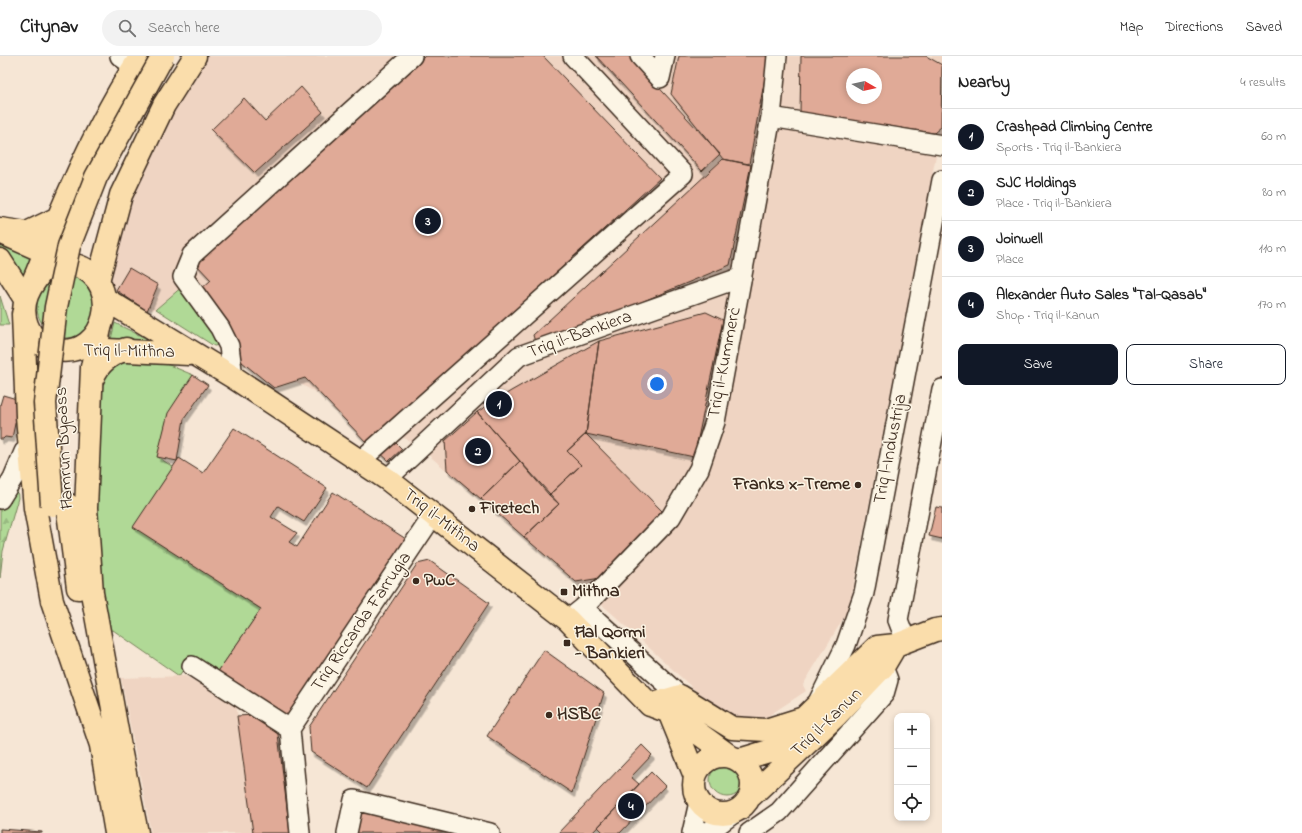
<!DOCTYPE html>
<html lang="en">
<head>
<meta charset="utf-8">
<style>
	:root { --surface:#fff; --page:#f2f2f2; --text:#222; --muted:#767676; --line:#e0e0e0; --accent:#111827 }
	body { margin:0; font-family:"Indie Flower",sans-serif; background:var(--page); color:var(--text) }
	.controls { position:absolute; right:12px; bottom:12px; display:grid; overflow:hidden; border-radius:8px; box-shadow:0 2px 6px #0003 }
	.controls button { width:36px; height:36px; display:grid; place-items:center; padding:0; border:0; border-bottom:1px solid var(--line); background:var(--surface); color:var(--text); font:20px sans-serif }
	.compass { position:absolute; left:846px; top:12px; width:36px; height:36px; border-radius:50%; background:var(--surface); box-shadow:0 2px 6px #0003; rotate:99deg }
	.you { position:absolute; left:657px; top:328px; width:14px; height:14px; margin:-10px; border:3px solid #fff; border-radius:50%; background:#1a73e8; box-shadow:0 0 0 6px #1a73e833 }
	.badge { display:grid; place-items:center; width:26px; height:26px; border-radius:50%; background:var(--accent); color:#fff; font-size:13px; font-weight:700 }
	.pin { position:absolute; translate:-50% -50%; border:2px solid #fff; box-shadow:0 1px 4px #0006 }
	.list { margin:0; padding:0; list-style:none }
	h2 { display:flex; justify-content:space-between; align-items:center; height:52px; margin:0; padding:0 16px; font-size:17px }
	h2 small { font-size:13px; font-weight:400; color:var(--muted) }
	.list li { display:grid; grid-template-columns:26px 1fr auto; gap:12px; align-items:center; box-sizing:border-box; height:56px; padding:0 16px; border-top:1px solid var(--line) }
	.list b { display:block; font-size:15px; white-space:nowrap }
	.list p { margin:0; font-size:13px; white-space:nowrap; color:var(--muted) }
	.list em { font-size:13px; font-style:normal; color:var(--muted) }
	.actions { display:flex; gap:8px; padding:12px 16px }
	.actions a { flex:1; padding:9px 0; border:1px solid var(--accent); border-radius:8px; text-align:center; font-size:14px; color:var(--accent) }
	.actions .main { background:var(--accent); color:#fff }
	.icon { flex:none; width:22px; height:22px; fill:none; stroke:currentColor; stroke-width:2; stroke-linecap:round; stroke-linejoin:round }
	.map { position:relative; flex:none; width:942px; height:777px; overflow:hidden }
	header { display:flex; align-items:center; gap:24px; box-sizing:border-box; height:56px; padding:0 20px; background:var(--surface); border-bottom:1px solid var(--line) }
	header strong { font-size:19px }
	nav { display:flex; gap:22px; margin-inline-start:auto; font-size:14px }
	.search { width:280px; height:36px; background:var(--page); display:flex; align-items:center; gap:10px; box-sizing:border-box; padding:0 14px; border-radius:22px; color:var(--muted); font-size:15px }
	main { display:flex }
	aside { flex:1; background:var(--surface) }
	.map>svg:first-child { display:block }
</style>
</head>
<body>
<header>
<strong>Citynav</strong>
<div class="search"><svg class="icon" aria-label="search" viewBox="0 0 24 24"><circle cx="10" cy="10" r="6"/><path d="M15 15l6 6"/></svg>Search here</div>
<nav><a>Map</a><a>Directions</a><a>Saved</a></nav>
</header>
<main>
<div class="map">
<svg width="942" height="777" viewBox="0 0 942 777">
	<defs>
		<pattern id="forest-firs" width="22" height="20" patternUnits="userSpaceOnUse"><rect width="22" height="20" fill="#b0d996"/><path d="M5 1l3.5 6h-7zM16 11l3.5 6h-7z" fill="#98ba81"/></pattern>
		<filter id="shadow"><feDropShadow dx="2.5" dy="4.5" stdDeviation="0" flood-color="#0004"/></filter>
	</defs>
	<rect width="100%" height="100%" fill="#f6e6d5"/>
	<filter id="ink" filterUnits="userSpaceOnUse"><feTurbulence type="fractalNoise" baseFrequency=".025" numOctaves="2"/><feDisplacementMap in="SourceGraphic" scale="8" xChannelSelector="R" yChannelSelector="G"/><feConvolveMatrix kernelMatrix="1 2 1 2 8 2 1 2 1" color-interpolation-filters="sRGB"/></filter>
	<g filter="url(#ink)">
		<path fill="#efd4c2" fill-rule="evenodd" d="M207 0H942V68L849 553 803 629 806 635 762 664 725 662 615 560 417 389 156 253 147 255 106 227 127 134ZM852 18H876V42H852Z
			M185 620 236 647 253 777H151L121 622Z"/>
		<path fill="#b0d996" stroke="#76825a" d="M0 184 33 201 24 224 0 191Z
			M74 219 91 229 97 258C94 263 90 271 85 275 60 296 25 264 41 236 44 230 46 225 52 222 58 219 67 220 74 219Z
			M183 230 220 289 214 290 156 253Z
			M0 240 9 269H0Z
			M115 267 151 285 111 283Z
			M143 304 169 309 193 319 158 401 173 411 134 471 261 553 217 617 192 600 179 620 113 574 104 575 92 378 103 320 122 306Z
			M710 724a17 17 0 1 1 34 0a17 17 0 1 1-34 0Z"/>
		<path fill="url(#forest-firs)" stroke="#76825a" d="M17 429 18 442 3 495 0 522V453Z"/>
		<path fill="#e0aa97" stroke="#3b2a1e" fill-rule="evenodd" filter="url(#shadow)" d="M425 0H543L660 122 368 388 305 322 274 332 242 306 220 264 200 234 211 224 196 208Z
			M596 0H630L720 98 702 115Z
			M679 0H769L749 108 723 103 671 38Z
			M801 0H926L942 9 941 71 934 77 800 57ZM852 18H876V42H852Z
			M301 31 323 56 255 117 211 74 244 42 265 65Z
			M723 103 751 109 730 209 536 290 533 279Z
			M129 212 158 229 147 255 116 234Z
			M706 256 723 264 694 401 586 378 599 285Z
			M599 285 586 378 567 395 581 409 549 439 477 356 511 335Z
			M193 319 208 329 184 363 177 405 157 401 168 357Z
			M3 339 20 344 12 382 5 381 3 383H0V349Z
			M477 356 520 405 481 443 447 414 445 385Z
			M234 372 327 432 304 466 278 450 271 461 297 477 289 486 297 491 333 436 406 483 288 663 217 617 261 553 133 471 179 402 203 417Z
			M586 378 664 457 601 522 576 526 524 481 559 448 549 439 581 409 567 395Z
			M391 382 402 393 389 405 378 395Z
			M520 405 559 448 524 481 481 443Z
			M936 451 942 452V483L929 480Z
			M430 505 489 547 367 732 311 696 309 671 417 508Z
			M544 594 604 637 572 737 487 680Z
			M254 659 278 678 290 777H253L237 660Z
			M642 689 652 699 631 721 639 728 592 777H558Z
			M651 716 665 730 620 777H604L598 771Z
			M361 751 462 777H355Z
			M0 773 42 776V777H0Z"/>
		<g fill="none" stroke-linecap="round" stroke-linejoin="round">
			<defs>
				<path id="minor" d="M120 0 134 10
					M640 0 660 22
					M660 22 665 0
					M771 61 942 89
					M233 321 229 290 220 272 183 221 192 199 412 0
					M360 405 683 118 573 0
					M387 423 519 300 742 221
					M0 443 13 422 24 396H30
					M583 552 680 640
					M568 564 583 552 671 461 699 413 715 366 771 61 777 0
					M906 585 898 564 942 333
					M192 610 290 673
					M819 644 846 589 864 537 942 124
					M300 777 290 673 434 458
					M347 777 354 744 490 777
					M692 777 699 746
					M707 777 734 757
					M749 777 779 756 884 638 888 624 883 611"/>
				<path id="major" d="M0 176 63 204
					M0 204 25 243
					M60 208C65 209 73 208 78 210 124 226 107 303 56 294 49 293 40 289 35 283 20 264 21 244 35 225 38 221 41 215 45 213 49 211 55 210 60 208Z
					M105 243 233 321 387 423 568 564 650 649 669 656 731 701
					M107 294 189 298
					M650 649 680 640 732 672 766 674 804 662
					M669 656 695 720
					M694 729a29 29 0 1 1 58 0a29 29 0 1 1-58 0Z
					M739 704 769 695 784 685 804 662 877 591 896 589 935 574 942 573
					M751 740 837 659 883 611 896 589"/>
				<path id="highway" d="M0 173 27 177 58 162
					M98 225 121 139 164 49 195 0
					M31 230C42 207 49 183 59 160 82 105 108 50 141 0
					M23 258 27 360 35 452 52 545 102 692
					M100 272 92 311 86 452 92 537 120 691
					M93 322C99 306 110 299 126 293
					M67 448 78 532
					M99 678 116 777
					M117 678 137 777"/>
			</defs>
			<use href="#minor" stroke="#3b2a1e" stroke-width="22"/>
			<use href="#major" stroke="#3b2a1e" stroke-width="25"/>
			<use href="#highway" stroke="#3b2a1e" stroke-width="25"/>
			<use href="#minor" stroke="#fcf5e5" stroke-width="19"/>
			<use href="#major" stroke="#faddab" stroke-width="22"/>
			<use href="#highway" stroke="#faddab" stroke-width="22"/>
			<defs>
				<path id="highway-bridge" d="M52 449 45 347 56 251 69 190 96 121 163 0"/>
			</defs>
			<use href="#highway-bridge" stroke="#3b2a1e" stroke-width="25" stroke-linecap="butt"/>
			<use href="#highway-bridge" stroke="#faddab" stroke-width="22"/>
		</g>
	</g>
	<g fill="#3b2a1e" stroke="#fcf5e5" stroke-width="1.5">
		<circle cx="858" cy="429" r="4"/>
		<circle cx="472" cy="453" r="4"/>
		<circle cx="416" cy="525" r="4"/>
		<rect x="560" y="532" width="8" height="8" rx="2"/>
		<rect x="563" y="583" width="8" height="8" rx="2"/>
		<circle cx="549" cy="659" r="4"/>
	</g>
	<g text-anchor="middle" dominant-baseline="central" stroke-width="3" stroke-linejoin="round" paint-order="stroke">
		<g font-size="18" fill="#3b2a1e" stroke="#fcf5e5">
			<text transform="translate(580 279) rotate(-20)">Triq il-Bankiera</text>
			<text transform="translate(129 296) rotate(1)">Triq il-Mitħna</text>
			<text transform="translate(725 307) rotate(-79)">Triq il-Kummerċ</text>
			<text transform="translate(65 392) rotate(-93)">Ħamrun Bypass</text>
			<text transform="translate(891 393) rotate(-79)">Triq l-Industrija</text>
			<text transform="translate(441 465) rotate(38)">Triq il-Mitħna</text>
			<text transform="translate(362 566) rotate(-56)">Triq Riccarda Farrugia</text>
			<text transform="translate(827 667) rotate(-44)">Triq il-Kanun</text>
		</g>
		<g font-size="18" font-weight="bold" fill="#3b2a1e" stroke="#fcf5e5" text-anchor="start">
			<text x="850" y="429" text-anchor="end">Franks x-Treme</text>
			<text x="480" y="453">Firetech</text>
			<text x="424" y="525">PwC</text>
			<text x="572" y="536">Mitħna</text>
			<text x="575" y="577">Ħal Qormi<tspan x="575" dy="21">- Bankieri</tspan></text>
			<text x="557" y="659">HSBC</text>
		</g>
	</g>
</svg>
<div class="controls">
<button>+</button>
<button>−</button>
<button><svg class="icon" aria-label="locate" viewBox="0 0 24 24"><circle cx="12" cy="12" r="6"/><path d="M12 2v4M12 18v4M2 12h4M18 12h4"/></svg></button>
</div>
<svg class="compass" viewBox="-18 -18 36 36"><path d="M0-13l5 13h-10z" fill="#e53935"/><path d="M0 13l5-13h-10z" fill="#767676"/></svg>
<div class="you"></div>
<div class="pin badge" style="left:499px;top:348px">1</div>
<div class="pin badge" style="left:478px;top:395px">2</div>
<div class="pin badge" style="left:428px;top:165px">3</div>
<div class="pin badge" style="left:631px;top:750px">4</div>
</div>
<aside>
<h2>Nearby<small>4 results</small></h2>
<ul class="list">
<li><span class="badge">1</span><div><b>Crashpad Climbing Centre</b><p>Sports · Triq il-Bankiera</p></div><em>60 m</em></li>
<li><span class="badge">2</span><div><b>SJC Holdings</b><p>Place · Triq il-Bankiera</p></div><em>80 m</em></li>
<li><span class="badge">3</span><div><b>Joinwell</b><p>Place</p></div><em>110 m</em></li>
<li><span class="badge">4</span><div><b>Alexander Auto Sales &quot;Tal-Qasab&quot;</b><p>Shop · Triq il-Kanun</p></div><em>170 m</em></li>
</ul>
<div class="actions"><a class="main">Save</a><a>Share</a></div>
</aside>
</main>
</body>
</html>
